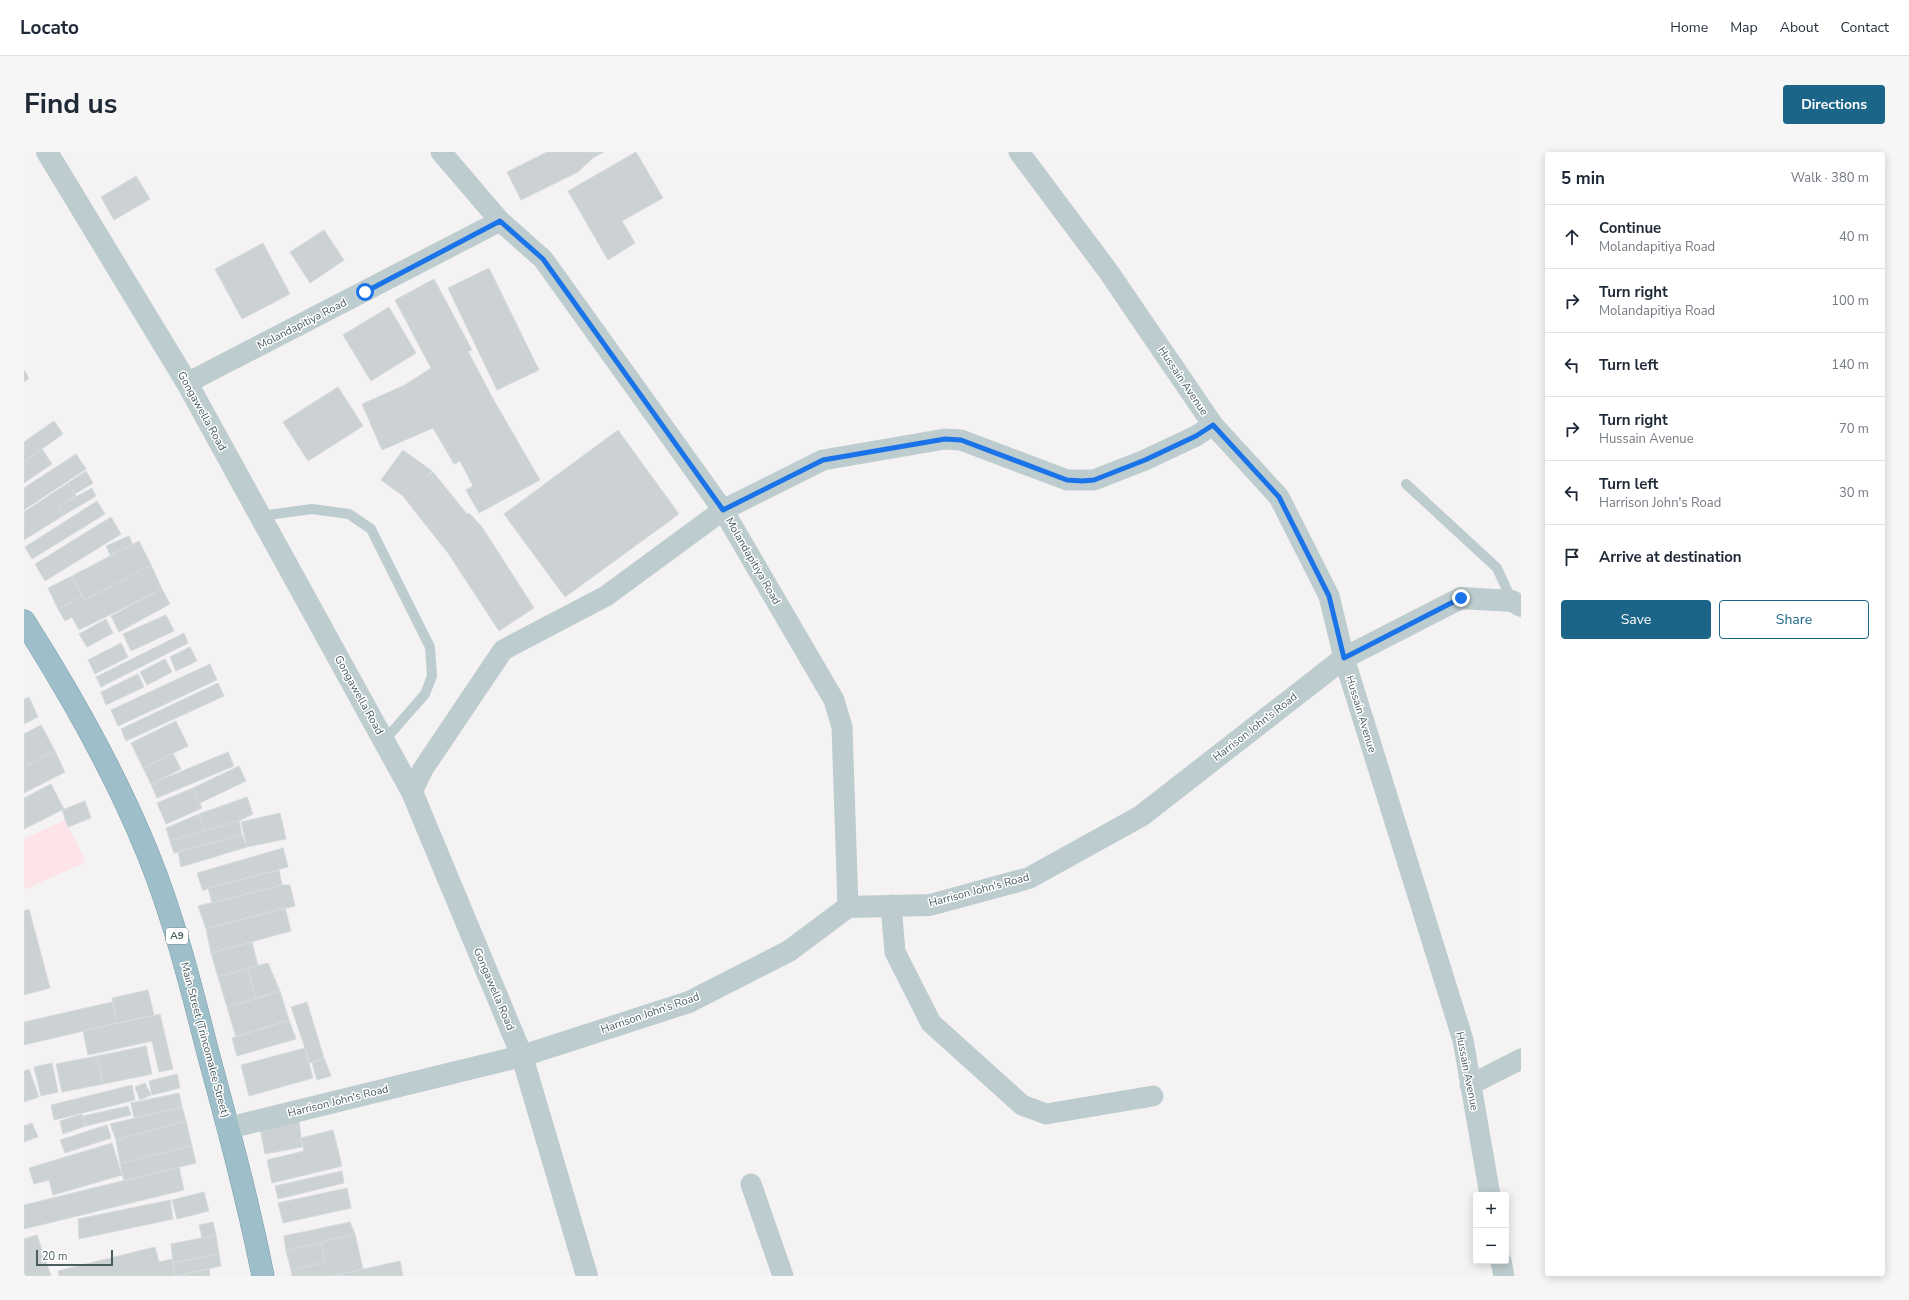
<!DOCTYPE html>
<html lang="en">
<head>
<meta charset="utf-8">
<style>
	:root { --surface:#fff; --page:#f6f6f7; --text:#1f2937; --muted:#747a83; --line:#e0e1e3; --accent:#1b6588 }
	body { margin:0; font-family:"Nunito Sans",sans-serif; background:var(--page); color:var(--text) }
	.controls { position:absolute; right:12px; bottom:12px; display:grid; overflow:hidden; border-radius:4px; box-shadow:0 2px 10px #0003 }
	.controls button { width:36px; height:36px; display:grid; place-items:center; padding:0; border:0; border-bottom:1px solid var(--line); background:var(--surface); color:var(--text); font:20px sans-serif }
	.scale { position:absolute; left:12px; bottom:10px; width:77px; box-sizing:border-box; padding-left:4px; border:2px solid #495c60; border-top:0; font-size:11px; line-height:14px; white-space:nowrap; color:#495c60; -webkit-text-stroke:3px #fff; paint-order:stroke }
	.stop { position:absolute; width:12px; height:12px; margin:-9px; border:3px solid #1a73e8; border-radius:50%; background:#fff }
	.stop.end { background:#1a73e8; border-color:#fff; box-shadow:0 1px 4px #0008 }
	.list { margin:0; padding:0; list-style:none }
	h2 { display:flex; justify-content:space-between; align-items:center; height:52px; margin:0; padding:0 16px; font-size:17px }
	h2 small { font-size:13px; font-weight:400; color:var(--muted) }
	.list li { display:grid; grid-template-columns:26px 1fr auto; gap:12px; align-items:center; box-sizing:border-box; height:64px; padding:0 16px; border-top:1px solid var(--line) }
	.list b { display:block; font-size:15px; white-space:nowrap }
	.list p { margin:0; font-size:13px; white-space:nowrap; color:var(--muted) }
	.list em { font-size:13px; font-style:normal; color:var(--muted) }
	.actions { display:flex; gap:8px; padding:12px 16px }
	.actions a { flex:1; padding:9px 0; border:1px solid var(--accent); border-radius:4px; text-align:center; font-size:14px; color:var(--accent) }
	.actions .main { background:var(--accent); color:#fff }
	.icon { flex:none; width:22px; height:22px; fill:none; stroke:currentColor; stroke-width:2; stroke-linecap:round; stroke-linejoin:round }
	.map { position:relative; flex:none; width:1497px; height:1124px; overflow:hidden; border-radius:4px }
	header { display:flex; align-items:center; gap:24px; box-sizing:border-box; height:56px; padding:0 20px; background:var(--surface); border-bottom:1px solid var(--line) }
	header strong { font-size:19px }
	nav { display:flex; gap:22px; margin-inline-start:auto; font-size:14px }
	.intro { display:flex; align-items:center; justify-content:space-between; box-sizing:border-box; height:96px; padding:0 24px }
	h1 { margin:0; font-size:28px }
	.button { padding:10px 18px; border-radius:4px; background:var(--accent); color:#fff; font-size:14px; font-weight:700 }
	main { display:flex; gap:24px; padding:0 24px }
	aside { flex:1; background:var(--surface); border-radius:4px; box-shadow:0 2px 10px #0003 }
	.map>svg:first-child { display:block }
</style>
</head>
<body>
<header>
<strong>Locato</strong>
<nav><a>Home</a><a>Map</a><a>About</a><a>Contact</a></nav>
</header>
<div class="intro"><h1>Find us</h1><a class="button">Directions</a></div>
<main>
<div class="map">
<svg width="1497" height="1124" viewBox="0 0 1497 1124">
	<rect width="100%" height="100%" fill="#f4f2f3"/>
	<path fill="#fce4e9" d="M41 668 62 710 0 738V687Z"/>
	<path fill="#ccd1d4" stroke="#d6dadd" d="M523 0H580L569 6 554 20 497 48 483 20Z
		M612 0 639 46 598 69 611 91 584 108 544 39Z
		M112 24 126 47 90 68 77 45Z
		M300 78 320 108 286 131 266 100Z
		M239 91 266 142 218 167 191 117Z
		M465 116 515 218 473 238 424 136Z
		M410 127 448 198 444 199 468 245 516 328 455 361 442 338 449 334 436 309 430 312 409 276 358 298 338 252 381 233 407 216 371 148Z
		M365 155 392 201 347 229 319 183Z
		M0 218 5 226 0 230Z
		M314 235 339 274 284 309 259 270Z
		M30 269 39 282 0 310V290Z
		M594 278 655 362 541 445 480 362Z
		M18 297 28 312 0 331V310Z
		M379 298 408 319 404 324 409 320 443 362 445 361 458 375 510 456 475 479 424 401 412 386 379 344 357 328Z
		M52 302 62 317 0 358V336Z
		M62 319 69 331 51 342 44 331Z
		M44 331 52 344 35 354 40 363 0 388V360Z
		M68 336 72 344 40 363 35 354Z
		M73 349 81 362 8 407 1 395Z
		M87 365 97 382 21 429 11 412Z
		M105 384 109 393 86 403 82 394Z
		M115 389 127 413 61 448 48 424Z
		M127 413 138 437 55 478 48 465 41 469 34 457 58 444 61 448Z
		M48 424 58 444 34 457 24 436Z
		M138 437 146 452 95 480 87 464Z
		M142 463 150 479 107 499 99 482Z
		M82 467 89 481 63 495 55 482Z
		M160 481 164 491 77 535 72 525Z
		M97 491 104 505 71 522 64 508Z
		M166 495 173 509 152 519 146 505Z
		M141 507 148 520 123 533 116 520Z
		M186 512 193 528 94 574 87 558Z
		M114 522 120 535 82 553 77 540Z
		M194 531 200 544 102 589 97 577Z
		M5 545 14 565 0 572V547Z
		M152 569 164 594 119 616 107 591Z
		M17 573 31 599 0 615V582Z
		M31 599 41 620 0 641V615Z
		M204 600 210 614 133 646 127 632Z
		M149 601 157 617 127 632 119 616Z
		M215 614 222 629 176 651 169 636Z
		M27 632 40 657 0 677V646Z
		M169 636 178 656 142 672 133 651Z
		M223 645 229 662 215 669 181 679 175 662Z
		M61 649 67 666 44 675 38 658Z
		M256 661 262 687 223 695 217 670Z
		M175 662 181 679 146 689 142 676Z
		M215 669 218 683 150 701 146 689Z
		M218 683 223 695 157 715 154 699Z
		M259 696 264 715 184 736 179 739 173 721Z
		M255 718 258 733 188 751 184 736Z
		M258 733H266L271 754 182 777 174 754Z
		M261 755 267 779 187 801 182 777Z
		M5 757 26 836 0 843V759Z
		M228 790 234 814 194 825 187 801Z
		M244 811 256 839 232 847 223 816Z
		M223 816 232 847 203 855 194 825Z
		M124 838 130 863 93 871 88 846Z
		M256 839 265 868 212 885 203 855Z
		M88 850 93 871 0 893V870Z
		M283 850 300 906 286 911 267 855Z
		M136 862 149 917 135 920 128 889 64 903 59 879Z
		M265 868 272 887 213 904 208 886Z
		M122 894 128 922 79 932 73 904Z
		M281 896 289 926 225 944 217 913Z
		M73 904 79 932 38 940 32 912Z
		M300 906 307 924 293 928 288 911Z
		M28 911 34 940 17 944 10 915Z
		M5 917 15 945 0 950V919Z
		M153 922 156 936 128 943 125 929Z
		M121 931 127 943 116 948 111 935Z
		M108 933 111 948 30 968 27 953Z
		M155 941 158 955 110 966 107 951Z
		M104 954 107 963 62 974 59 964Z
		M158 955 162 969 92 988 86 972Z
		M58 962 62 974 39 982 36 969Z
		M275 968 278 995 241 1002 236 976Z
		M162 969 168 994 96 1011 92 988Z
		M8 971 14 985 0 990V974Z
		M83 973 87 986 41 1001 36 988Z
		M309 978 318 1014 248 1031 243 1008 280 999 277 986Z
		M88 991 98 1023 29 1043 25 1028 10 1032 5 1016Z
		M168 994 172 1011 100 1029 96 1011Z
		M155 1015 160 1038 0 1077V1053Z
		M318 1019 320 1031 254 1047 251 1034Z
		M323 1036 327 1056 259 1071 254 1051Z
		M180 1040 185 1059 153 1067 148 1048Z
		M146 1048 149 1067 55 1087 54 1067Z
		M189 1070 192 1083 178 1086 175 1073Z
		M326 1070 331 1082 262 1099 260 1084Z
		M331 1082 339 1117 308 1124H268L267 1118 301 1110 297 1090Z
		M13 1083 27 1124H0V1087Z
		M192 1083 195 1102 149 1111 147 1092Z
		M297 1090 301 1110 267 1118 262 1099Z
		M131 1095 135 1110 148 1107 151 1124H35L34 1119Z
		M195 1102 197 1114 151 1124 149 1111Z
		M376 1109 379 1124H309Z
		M185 1117 186 1124H153Z"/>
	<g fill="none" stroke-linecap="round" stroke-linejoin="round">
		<defs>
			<path id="trunk" d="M0 469C47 543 91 620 124 702 150 766 167 834 184 901 204 975 224 1049 239 1124"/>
		</defs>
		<use href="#trunk" stroke="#749fad" stroke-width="23"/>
		<path stroke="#bdccce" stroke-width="10" d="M1382 332 1473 416 1488 449
			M236 364 288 357 325 362 347 377 406 495 408 524 401 542 360 589"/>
		<path stroke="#bdccce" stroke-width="21" d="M417 0 476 69
			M995 0 1084 119 1189 273 1255 345 1305 444 1320 506 1439 888 1466 1043
			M163 231 476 69 519 107 699 358 810 548 818 575 824 755
			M388 640 399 617 479 498 582 444 699 358 799 308 921 287 937 288 1043 328H1070L1121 308 1172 284 1189 273
			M867 753 871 800 907 871 998 953 1022 962 1129 944
			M1446 933 1497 907
			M727 1032 759 1124
			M1477 1109 1480 1124"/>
		<path stroke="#bdccce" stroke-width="22" d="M23 0 163 231 388 640 498 904 563 1124
			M204 976 498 904 665 850 765 799 824 755 906 753 1005 726 1117 664 1320 506 1437 446 1488 449 1497 454"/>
		<use href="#trunk" stroke="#9ebfc9" stroke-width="22"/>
	</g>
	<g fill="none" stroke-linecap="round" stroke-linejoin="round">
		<path stroke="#1a73e8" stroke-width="5" d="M341 140 476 69 519 107 699 358 799 308 921 287 937 288 1043 328 1058 329 1070 328 1121 308 1172 284 1189 273 1255 345 1305 444 1320 506 1437 446"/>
	</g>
	<g text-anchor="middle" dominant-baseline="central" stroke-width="3" stroke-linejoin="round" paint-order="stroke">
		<rect fill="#fff" stroke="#808d90" stroke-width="1" x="142" y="776" width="22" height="16" rx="3"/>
		<g font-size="10" font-weight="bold" fill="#495c60">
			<text x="153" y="784">A9</text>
		</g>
		<g font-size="11" fill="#495c60" stroke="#fff">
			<text transform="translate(278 172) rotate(-27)">Molandapitiya Road</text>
			<text transform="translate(1159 229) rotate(56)">Hussain Avenue</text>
			<text transform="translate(178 259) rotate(61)">Gongawella Road</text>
			<text transform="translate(729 409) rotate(60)">Molandapitiya Road</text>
			<text transform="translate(335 543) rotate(61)">Gongawella Road</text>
			<text transform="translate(1337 562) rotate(73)">Hussain Avenue</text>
			<text transform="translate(1231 575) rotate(-38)">Harrison John's Road</text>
			<text transform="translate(955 738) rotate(-15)">Harrison John's Road</text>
			<text transform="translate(470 837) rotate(67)">Gongawella Road</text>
			<text transform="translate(626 861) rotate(-19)">Harrison John's Road</text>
			<text transform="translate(181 888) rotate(75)">Main Street (Trincomalee Street)</text>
			<text transform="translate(1443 919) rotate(79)">Hussain Avenue</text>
			<text transform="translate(314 949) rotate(-14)">Harrison John's Road</text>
		</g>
	</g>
</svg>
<div class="controls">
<button>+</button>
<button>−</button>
</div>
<div class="scale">20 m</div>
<div class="stop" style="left:341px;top:140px"></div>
<div class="stop end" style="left:1437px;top:446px"></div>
</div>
<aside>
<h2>5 min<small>Walk · 380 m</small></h2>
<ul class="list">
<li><svg class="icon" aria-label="ahead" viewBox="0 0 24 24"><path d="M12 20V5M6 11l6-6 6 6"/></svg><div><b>Continue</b><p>Molandapitiya Road</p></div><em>40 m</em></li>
<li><svg class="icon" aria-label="right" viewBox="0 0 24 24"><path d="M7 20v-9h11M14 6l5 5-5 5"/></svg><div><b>Turn right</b><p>Molandapitiya Road</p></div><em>100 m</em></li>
<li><svg class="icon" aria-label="left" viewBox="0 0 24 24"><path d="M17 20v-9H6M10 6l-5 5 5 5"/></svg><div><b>Turn left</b></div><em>140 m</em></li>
<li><svg class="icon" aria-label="right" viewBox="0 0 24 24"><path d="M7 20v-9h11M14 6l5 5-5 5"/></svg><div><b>Turn right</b><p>Hussain Avenue</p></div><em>70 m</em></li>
<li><svg class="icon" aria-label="left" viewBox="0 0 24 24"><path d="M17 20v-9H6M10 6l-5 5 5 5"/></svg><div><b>Turn left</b><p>Harrison John's Road</p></div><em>30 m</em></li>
<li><svg class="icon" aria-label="arrive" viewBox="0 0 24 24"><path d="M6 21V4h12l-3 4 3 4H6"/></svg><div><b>Arrive at destination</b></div></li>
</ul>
<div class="actions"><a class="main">Save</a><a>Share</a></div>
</aside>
</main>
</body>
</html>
